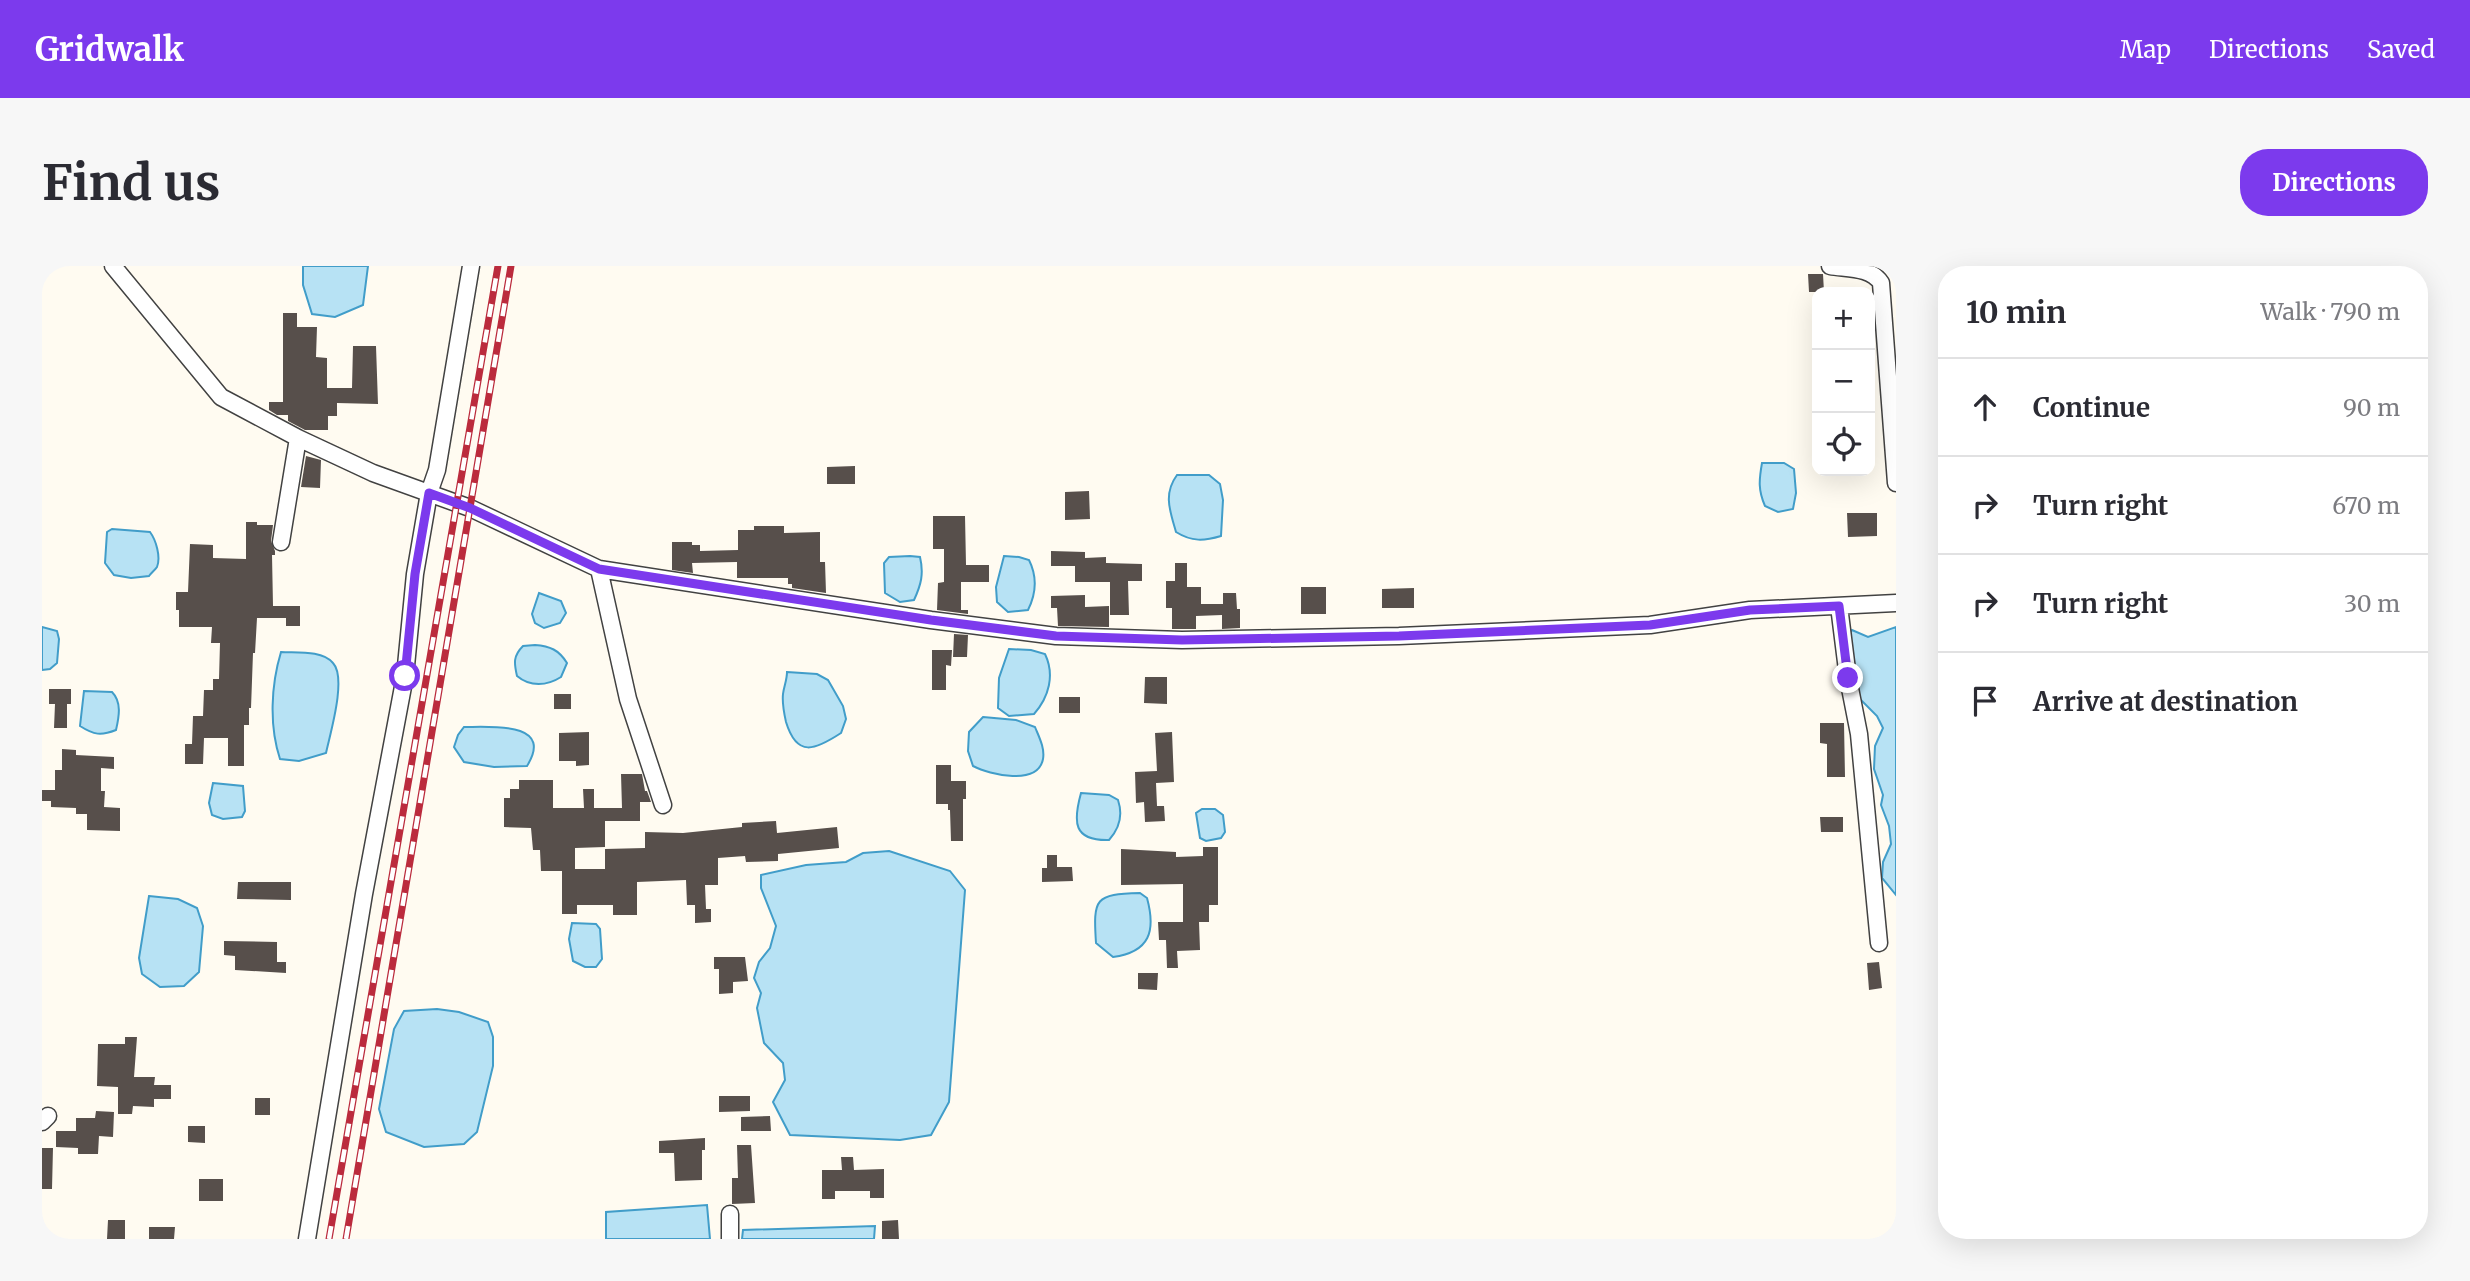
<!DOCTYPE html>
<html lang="en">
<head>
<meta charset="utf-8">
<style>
	:root { --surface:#fff; --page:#f7f7f7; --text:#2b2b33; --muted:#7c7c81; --line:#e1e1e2; --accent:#7c3aed }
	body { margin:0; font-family:Merriweather,serif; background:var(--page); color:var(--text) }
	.controls { position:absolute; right:21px; top:21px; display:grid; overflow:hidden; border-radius:14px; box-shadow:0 7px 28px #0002 }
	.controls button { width:63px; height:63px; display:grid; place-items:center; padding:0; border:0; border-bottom:2px solid var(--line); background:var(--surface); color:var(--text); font:35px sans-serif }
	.stop { position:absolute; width:21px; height:21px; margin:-16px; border:5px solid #7c3aed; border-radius:50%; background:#fff }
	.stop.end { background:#7c3aed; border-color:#fff; box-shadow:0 2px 7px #0008 }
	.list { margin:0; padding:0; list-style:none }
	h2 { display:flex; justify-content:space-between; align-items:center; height:91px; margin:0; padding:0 28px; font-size:30px }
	h2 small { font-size:23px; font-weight:400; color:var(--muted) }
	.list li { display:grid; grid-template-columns:46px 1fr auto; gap:21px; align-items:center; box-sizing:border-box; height:98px; padding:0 28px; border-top:2px solid var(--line) }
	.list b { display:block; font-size:26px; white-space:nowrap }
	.list em { font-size:23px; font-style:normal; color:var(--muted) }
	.icon { flex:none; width:38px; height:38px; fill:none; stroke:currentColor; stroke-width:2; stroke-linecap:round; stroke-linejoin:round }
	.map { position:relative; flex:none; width:1854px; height:973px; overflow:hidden; border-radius:28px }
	header { display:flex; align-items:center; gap:42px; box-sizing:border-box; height:98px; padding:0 35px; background:var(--accent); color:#fff }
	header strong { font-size:33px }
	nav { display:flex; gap:38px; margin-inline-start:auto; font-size:24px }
	.intro { display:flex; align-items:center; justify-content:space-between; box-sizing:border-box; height:168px; padding:0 42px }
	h1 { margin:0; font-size:49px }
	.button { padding:18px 32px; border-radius:28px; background:var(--accent); color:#fff; font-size:24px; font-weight:700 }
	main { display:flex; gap:42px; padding:0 42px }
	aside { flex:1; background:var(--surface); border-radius:28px; box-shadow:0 7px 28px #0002 }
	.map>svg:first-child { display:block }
</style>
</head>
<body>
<header>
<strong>Gridwalk</strong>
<nav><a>Map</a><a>Directions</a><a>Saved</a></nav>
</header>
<div class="intro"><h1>Find us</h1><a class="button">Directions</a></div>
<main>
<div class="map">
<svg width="1854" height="973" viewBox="0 0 1854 973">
	<rect width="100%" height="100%" fill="#fffbf1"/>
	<path fill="#b7e2f4" stroke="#419dc9" stroke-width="2" d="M261 0H326L321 39 293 51 270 48 261 19Z
		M1720 197H1742L1752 203 1754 227 1751 243 1736 246 1723 240C1716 224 1717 214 1720 197Z
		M1135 209H1167L1178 218 1181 234 1179 270C1162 275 1150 276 1134 266 1128 245 1121 228 1135 209Z
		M70 263 108 266C114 274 119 291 115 301 113 304 109 307 107 310L89 312 72 309 63 297 65 266Z
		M868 290 878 291C882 308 879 319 872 334L858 336 843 327 842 297 847 291Z
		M962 290 977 291 987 294C995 310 994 328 986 344L966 346 955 336 954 321Z
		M497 327 519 335 524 347 518 357 502 362 493 357 490 348Z
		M0 361 15 365 17 373 15 397 8 403 0 404Z
		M1854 361V629L1840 612 1841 596 1849 578 1847 560 1839 539 1841 529 1832 503 1833 480 1841 462 1835 450 1818 433 1803 372 1810 364 1826 371Z
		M493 379C508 380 517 384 525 397L519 411C505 420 488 421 475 410 472 397 471 390 481 380Z
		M967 383 989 384 1003 388C1013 409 1007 431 992 448L967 450 956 442 957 412Z
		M239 386C255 387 280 384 291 397 305 412 288 468 284 487L257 495 238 493C227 460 229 419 239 386Z
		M745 406 775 408 786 414 801 440 804 453 799 467C773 484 755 492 744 456 742 447 740 437 741 428 742 420 745 414 745 406Z
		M42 425 70 426C80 436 77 451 74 464 59 470 52 469 38 460Z
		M941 451 974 454 993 461C997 471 1003 482 1001 493 996 520 948 509 931 500L926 485 927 466Z
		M422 461C448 461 513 455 485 500L452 501 422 496 412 481 416 469Z
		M171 517 201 520 203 545 200 551 181 553 170 549 167 537Z
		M1039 527 1067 529 1076 534C1081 549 1078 562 1067 574 1031 575 1031 556 1039 527Z
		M1160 543H1173L1181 549 1183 566 1179 572 1164 575 1158 572 1154 547Z
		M847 585 908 605 923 624 907 836 889 869 858 874 748 869 731 836 743 814 741 797 722 777 715 742 719 727 712 712 717 696 728 682 734 660 719 622V609L764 599 804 596 821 587Z
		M1098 627 1105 632C1114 665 1108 686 1071 691L1054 677C1051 632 1053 628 1098 627Z
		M107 630 136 633 155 642 161 660 157 706 142 720 118 721 100 708 97 692Z
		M530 657 554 658 558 663 560 693 554 701H543L531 695 527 673Z
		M395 743 417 746 446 756 451 771V800L435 866 422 878 382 881 344 866 337 843 352 763 362 745Z
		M665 939 668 973H564V946Z
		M833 960 832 973H700L701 964Z"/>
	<path fill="#574f4b" d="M1766 8H1781L1782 26H1767Z
		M241 47H255V61H275L274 91 285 92V122H310L311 80H334L336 138 295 137V150H286V164H263L246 155V149H235L227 144V136H241Z
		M264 190 279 194 278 222 259 221Z
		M813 200V218H785V201Z
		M1047 225 1048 253 1023 254V226Z
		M1805 247H1835V270L1806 271Z
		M891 250H923L924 299H947V316H919V344H926V348L895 344 896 317 902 316V283H891Z
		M204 256H215V259H231L229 275 233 285V289H230L231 340H258V360H244V352H215L213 387H211L209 442H207V459H202V500H186V472H162L161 498H143V478H150L151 450H161L162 424H171V413H177L178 377H169L170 361H137V344H134V326H146L148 278 171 279V292L204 293Z
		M712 260H742V267L778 266V296H783L784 327 750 322V318H746V312H695V296L650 297 651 307 630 304V276H650V279H658V285L696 284V264H712Z
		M1009 285 1043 286V292L1064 291V297L1100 298V315H1086L1087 349H1068V316H1033V300H1009Z
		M1133 297H1145V321H1159V338H1181V327H1194L1195 343H1198V362L1180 363V349L1154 350V363H1130V342H1124V315H1133Z
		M1259 321H1284V348H1259Z
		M1372 322V342H1340V323Z
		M1043 329V341L1067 340V361L1016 360 1015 342H1009V330Z
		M912 368 926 369 925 391H911Z
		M890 384H910L909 400 904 399V424H890Z
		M1103 411H1125V438L1102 437Z
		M7 423H29V438H25V462H12L13 438H7Z
		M512 428H529V443H512Z
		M1017 431H1038V447H1017Z
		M1778 457H1802L1803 511H1785V478L1778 477Z
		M547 466V499L534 500V495H517V467Z
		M1130 466 1132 516 1114 517 1115 540H1122L1123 555 1103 556 1102 536 1094 537 1093 506 1115 505 1113 467Z
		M20 483 34 484V489L72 491V503L59 502V525H63L62 541 78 542V565L45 564V548H34V542L9 541V535H0V524H13V504H20Z
		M894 499H909V515H924V533H921V575H909L908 544H906V538H894Z
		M579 508H600L603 525H605L609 536H598V555H563V581L533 582V603H563V583L603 582V566L641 567 700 561V557L734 555 735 567 795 561 797 582 736 588V595L704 596 703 590 676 592V619H663L664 643H669V656L653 657V639H645L644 614 595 616V649H571V639H535V648H520V605H499L498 584H491L489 562 462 561V532H468V523H477V514H511V542H542L541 523H552V542H580Z
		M1778 551H1801V566H1779Z
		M1161 581H1176V639H1167V656H1157L1158 684 1135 685 1136 702H1125L1124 674H1117L1116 656H1141V618L1079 619V583L1134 586V591L1161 590Z
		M1005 589H1015V601H1030L1031 615 1000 616V602H1005Z
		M196 616H249V634L195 633Z
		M182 675 235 676V696H244V707L193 704V690L182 689Z
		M672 691H703L706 715 691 716V727L677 728V703H672Z
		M1837 696 1840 722 1827 724 1825 697Z
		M1096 707H1116L1115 724 1096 723Z
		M83 771H95L92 811H113L112 819H129V833H112V841L91 840 90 848H76V821L55 820 56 778H83Z
		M677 830H708V845L677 846Z
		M213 832H228V849H213Z
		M54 845 72 846 71 871 57 870 56 888H36V882L14 881V865H34V852H53Z
		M728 850 729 865H699V851Z
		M146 860H163V877L146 876Z
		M663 872V884H660V914L633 915 632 887H617V875Z
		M695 879H709L713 937 690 938V912H696Z
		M0 882H11L10 923H0Z
		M799 891H811L812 904 842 903V932H828V925H793V933H780V904H800Z
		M157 913H181V935H157Z
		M66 954H83V973H65Z
		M856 954 857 973H840V955Z
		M107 961H133L132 973H107Z"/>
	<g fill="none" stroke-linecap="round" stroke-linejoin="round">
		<defs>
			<path id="minor" d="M71 0 179 131 256 172 331 207 428 242 557 303 889 354 1014 370 1140 374 1357 370 1608 359 1708 344 1854 337
				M1788 0C1805 3 1829 1 1839 17L1854 217
				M239 276 256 172
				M557 303 586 433 621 539
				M1797 340 1806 412 1817 468 1837 677
				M0 856 6 850
				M265 973 322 628 363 410 373 308 387 227 395 204 429 0
				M688 973V948"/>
		</defs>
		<use href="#minor" stroke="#424242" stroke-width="19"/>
		<use href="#minor" stroke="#fff" stroke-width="16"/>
		<defs>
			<path id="rail" d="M287 973 456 0
				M304 973 469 0"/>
		</defs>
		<use href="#rail" stroke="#bb2b3d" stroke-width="7"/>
		<use href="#rail" stroke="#fff" stroke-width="4.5" stroke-dasharray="13" stroke-linecap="butt"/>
	</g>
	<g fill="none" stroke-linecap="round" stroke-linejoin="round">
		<path stroke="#7c3aed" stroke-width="9" d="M363 410 373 308 387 227 428 242 557 303 889 354 1014 370 1140 374 1357 370 1608 359 1708 344 1797 340 1806 412"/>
	</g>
</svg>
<div class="controls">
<button>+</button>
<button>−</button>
<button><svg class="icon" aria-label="locate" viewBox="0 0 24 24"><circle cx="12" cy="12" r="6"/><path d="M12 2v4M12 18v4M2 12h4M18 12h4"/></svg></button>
</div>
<div class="stop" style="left:363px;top:410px"></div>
<div class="stop end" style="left:1806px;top:412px"></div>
</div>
<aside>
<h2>10 min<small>Walk · 790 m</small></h2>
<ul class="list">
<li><svg class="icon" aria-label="ahead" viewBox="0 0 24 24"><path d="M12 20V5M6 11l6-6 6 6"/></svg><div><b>Continue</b></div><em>90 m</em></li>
<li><svg class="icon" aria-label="right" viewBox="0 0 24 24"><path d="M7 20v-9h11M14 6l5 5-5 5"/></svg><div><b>Turn right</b></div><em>670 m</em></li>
<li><svg class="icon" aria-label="right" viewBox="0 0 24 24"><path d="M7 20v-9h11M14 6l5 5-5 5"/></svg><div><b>Turn right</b></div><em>30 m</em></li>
<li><svg class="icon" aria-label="arrive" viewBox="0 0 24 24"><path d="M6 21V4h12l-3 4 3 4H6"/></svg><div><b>Arrive at destination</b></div></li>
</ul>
</aside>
</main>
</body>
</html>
